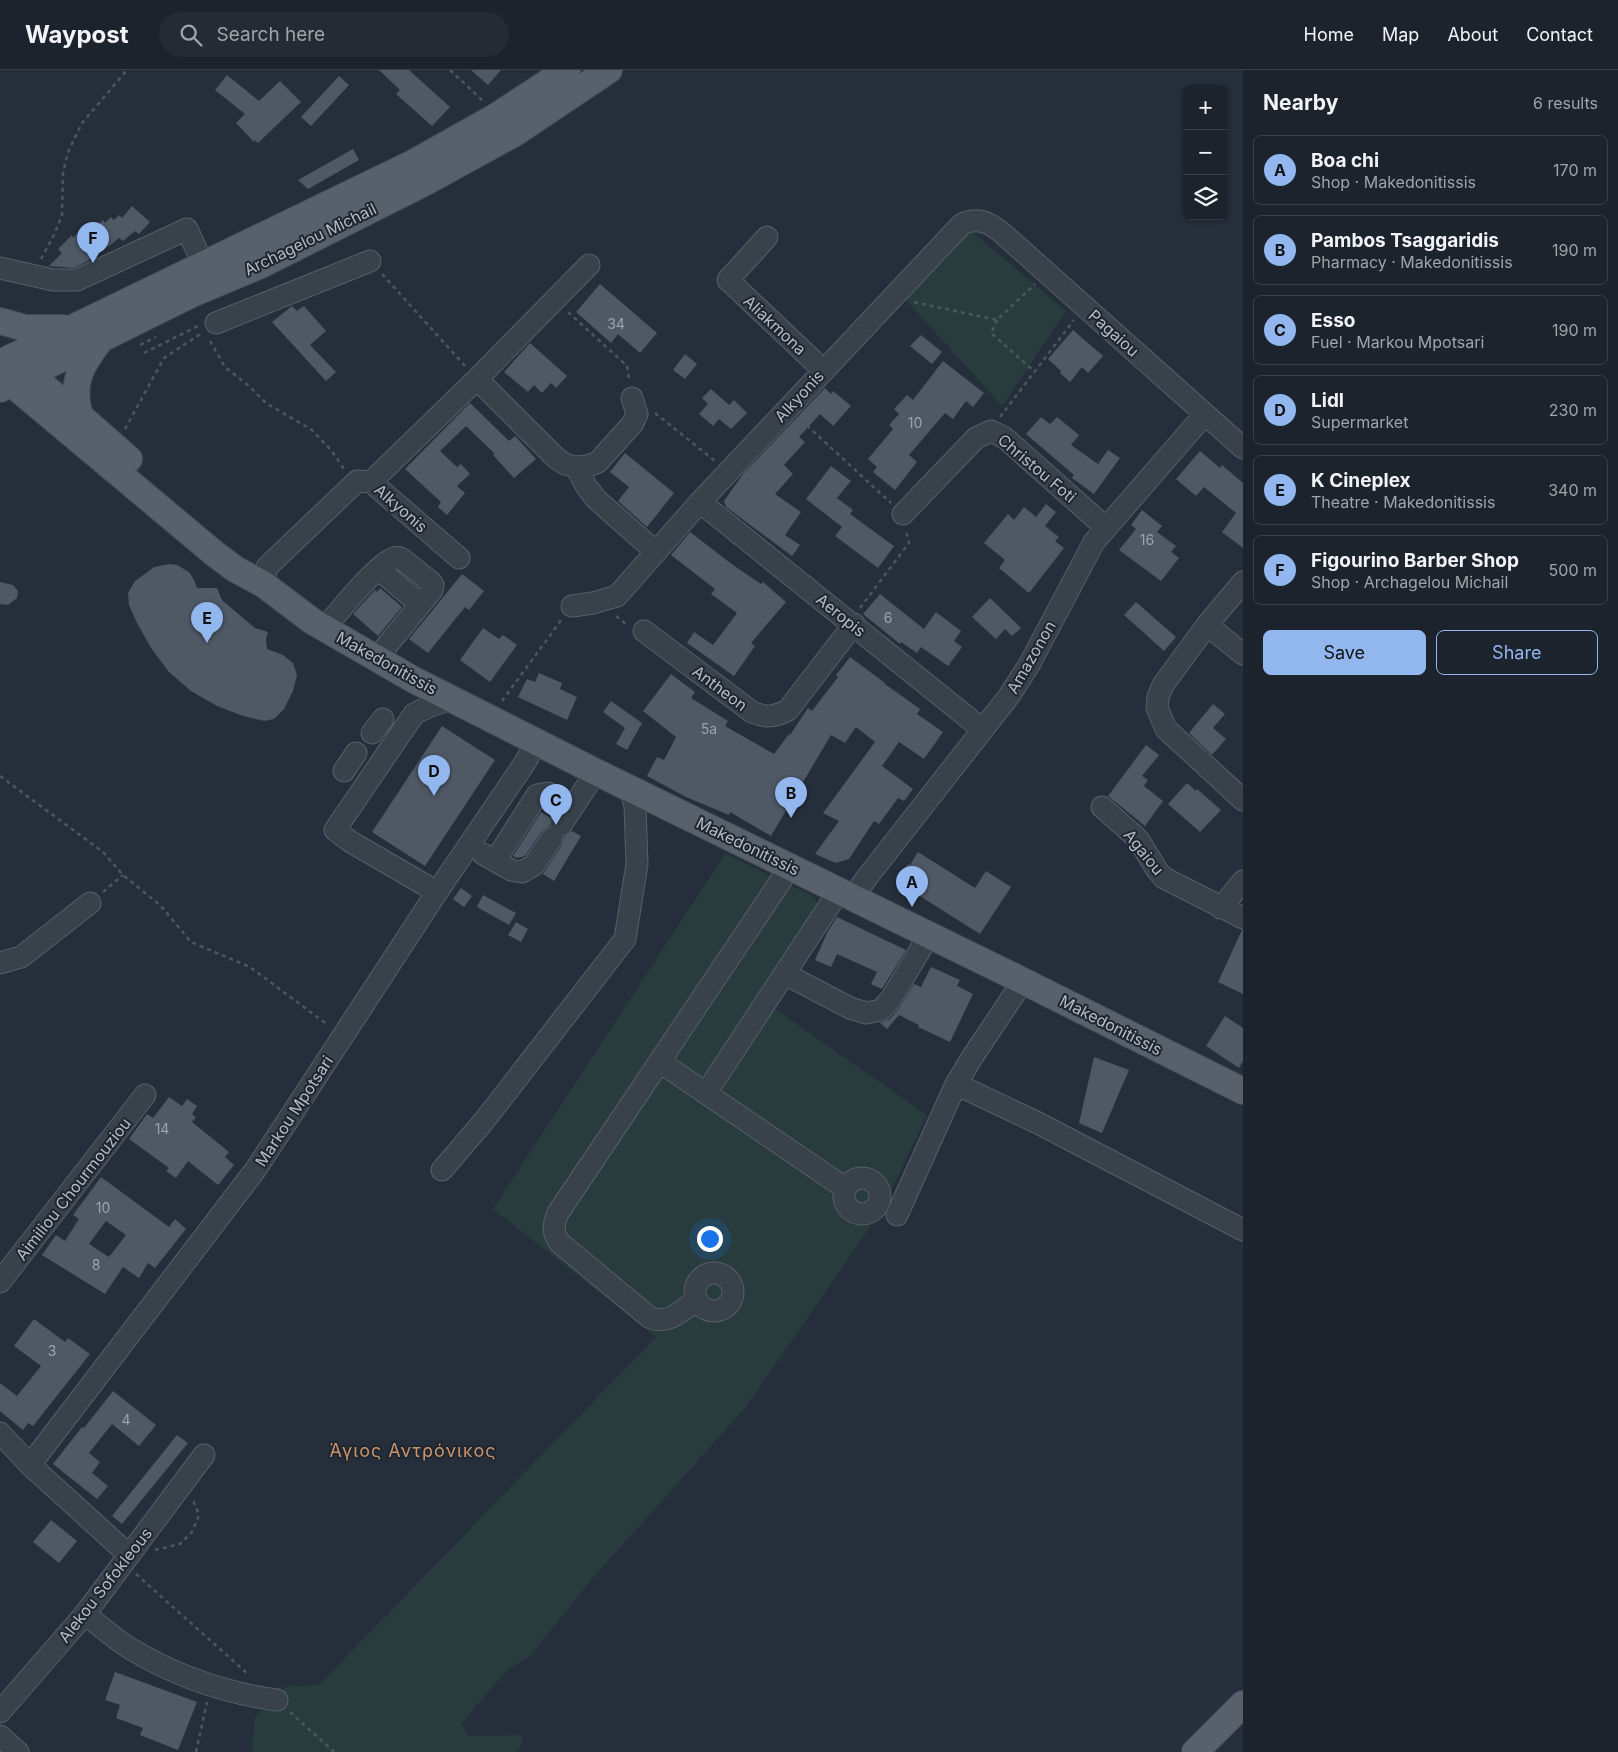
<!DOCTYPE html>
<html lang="en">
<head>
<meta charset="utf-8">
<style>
	:root { --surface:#1c232c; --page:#252b34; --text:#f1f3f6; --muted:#a0a4a9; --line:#3a4048; --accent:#92b7ee }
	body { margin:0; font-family:Inter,sans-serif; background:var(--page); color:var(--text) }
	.controls { position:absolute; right:15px; top:15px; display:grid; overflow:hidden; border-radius:8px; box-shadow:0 1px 4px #0004 }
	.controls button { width:45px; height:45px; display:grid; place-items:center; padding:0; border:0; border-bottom:1px solid var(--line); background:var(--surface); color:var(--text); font:25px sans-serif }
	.you { position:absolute; left:709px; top:1168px; width:18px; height:18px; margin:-12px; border:4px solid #fff; border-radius:50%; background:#1a73e8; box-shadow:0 0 0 8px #1a73e833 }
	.badge { display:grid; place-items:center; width:32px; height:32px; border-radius:50%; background:var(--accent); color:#111; font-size:16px; font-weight:700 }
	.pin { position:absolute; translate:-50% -41px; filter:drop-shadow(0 1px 2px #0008) }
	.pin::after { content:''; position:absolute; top:26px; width:18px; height:15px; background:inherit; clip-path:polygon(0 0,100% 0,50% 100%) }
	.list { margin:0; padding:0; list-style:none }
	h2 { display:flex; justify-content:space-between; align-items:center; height:65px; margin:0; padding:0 20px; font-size:21px }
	h2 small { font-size:16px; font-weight:400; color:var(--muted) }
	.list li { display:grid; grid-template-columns:32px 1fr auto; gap:15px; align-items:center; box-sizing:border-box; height:70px; margin:0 10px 10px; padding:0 10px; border:1px solid var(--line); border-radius:8px }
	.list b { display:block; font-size:19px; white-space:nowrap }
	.list p { margin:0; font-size:16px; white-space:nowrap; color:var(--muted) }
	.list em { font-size:16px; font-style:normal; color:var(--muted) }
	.actions { display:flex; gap:10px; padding:15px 20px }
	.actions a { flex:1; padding:11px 0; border:1px solid var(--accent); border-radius:8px; text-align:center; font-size:18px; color:var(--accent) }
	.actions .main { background:var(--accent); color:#111 }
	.icon { flex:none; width:28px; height:28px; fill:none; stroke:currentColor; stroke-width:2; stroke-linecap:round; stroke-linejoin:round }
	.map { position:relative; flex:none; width:1243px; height:1682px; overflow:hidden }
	header { display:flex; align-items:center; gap:30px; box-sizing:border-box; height:70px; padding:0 25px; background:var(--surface); border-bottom:1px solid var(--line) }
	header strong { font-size:24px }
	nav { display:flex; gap:28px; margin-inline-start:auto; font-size:18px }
	.search { width:350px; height:45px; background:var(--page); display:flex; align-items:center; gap:12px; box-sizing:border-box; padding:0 18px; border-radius:28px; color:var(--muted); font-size:19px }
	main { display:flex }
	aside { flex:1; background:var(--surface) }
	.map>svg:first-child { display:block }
</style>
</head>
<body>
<header>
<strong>Waypost</strong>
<div class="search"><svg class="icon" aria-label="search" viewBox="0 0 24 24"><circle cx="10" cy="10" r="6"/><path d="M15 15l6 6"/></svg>Search here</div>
<nav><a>Home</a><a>Map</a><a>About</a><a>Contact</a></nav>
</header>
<main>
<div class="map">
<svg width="1243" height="1682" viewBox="0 0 1243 1682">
	<rect width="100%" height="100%" fill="#252f3b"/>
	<path fill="#283c3d" d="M971 161 1066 241 1002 336 906 230Z
		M725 784 811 825 817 832V837L762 930 927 1045 881 1141 746 1337 591 1510 529 1587 507 1600 461 1654 468 1666 523 1665 520 1678 514 1682H252L255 1647 287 1616 319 1615 656 1267 493 1139Z"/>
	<path fill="#4f5865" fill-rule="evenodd" d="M379 0H409L450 37 432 56 396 24 400 20Z
		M471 0H501L488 15Z
		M227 5 259 31 280 11 301 32 258 73 255 70 254 72 236 53 245 44 215 20Z
		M339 6 349 15 311 56 301 47Z
		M353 79 359 90 308 119 298 110Z
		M132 136 150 152 139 164 135 161 123 171 119 168 108 177 105 174 88 191 74 198 49 196 62 183 58 179 72 165 73 168 79 161 81 163 88 157 89 159 95 152 98 155 103 150 105 153 111 147 114 150 119 145 122 148Z
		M600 214 657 263 640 283 618 264 611 273 576 242Z
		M292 236 297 241 304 236 326 261 310 275 336 302 326 311 272 252Z
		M1073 260 1103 286 1088 303 1082 297 1070 312 1060 303 1061 301 1048 289Z
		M921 265 942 282 932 294 910 276Z
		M530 273 567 306 556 318 551 313 542 323 534 315 528 322 504 302Z
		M685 284 697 294 685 309 673 300Z
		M943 291 984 323 973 337 966 331 953 349 945 343 909 385 917 392 895 420 873 402 877 397 868 389 893 359 889 355 899 344 894 339 907 325 913 330Z
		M825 318 831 324 833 321 851 336 833 356 820 344 799 367 805 372 784 395 793 404 775 424 801 442 785 465 800 475 792 486 726 437 724 431 743 404Z
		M711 319 729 335 734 330 747 343 731 359 719 349 713 356 699 344 708 334 702 328Z
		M470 333 509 371 515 366 536 389 514 408 493 385 495 384 466 356 440 381 457 397 461 394 470 404 457 416 465 423 447 445 438 437 441 432 405 399Z
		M1041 347 1050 354 1057 347 1079 365 1071 375 1098 394 1108 380 1120 388 1094 424 1072 408 1074 405 1026 364Z
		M1200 381 1220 398 1222 395 1243 413V478L1222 462 1236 443 1204 417 1196 426 1176 409Z
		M625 383 674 423 647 457 618 431 629 417 610 402Z
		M831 396 851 411 837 428 853 440 850 444 894 476 878 498 835 466 842 457 806 429Z
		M1046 434 1056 442 1045 456 1059 467 1055 471 1064 478 1029 523 999 498 1005 490 984 473 1008 444 1014 450 1024 437 1036 447Z
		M1142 440 1162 456 1157 462 1176 476 1171 482 1179 488 1161 511 1119 480 1136 459 1131 455Z
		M690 462 733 495 761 514 763 512 786 532 751 573 755 576 734 606 687 573 694 562 713 575 737 543 711 524 715 519 671 485Z
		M170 494 177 495 189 502 194 510 197 518H217L222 530 255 558 268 562 266 569 267 579 283 585 293 593 297 605 293 621 284 639 274 649 264 651 243 646 217 636 191 621 169 602 151 578 137 553 129 535 128 523 135 511 146 503 154 497Z
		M462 504 484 521 469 540 465 537 428 583 409 569Z
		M0 512 13 515 18 521 17 528 8 535 0 534Z
		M380 518 402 537 378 566 353 544 375 520 377 522Z
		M880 524 924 559 936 542 961 561 954 571 962 577 948 596 921 577 917 583 901 572 900 574 863 544Z
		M990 528 1021 558 1012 566 1005 559 996 569 972 547Z
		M1136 532 1176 567 1164 581 1124 545Z
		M483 558 499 569 503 565 517 575 490 612 460 590Z
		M850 587 885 613V614L920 639 917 644 943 662 924 689 899 672 882 696 913 719 904 731 898 728 879 754 874 751 849 789 836 793 815 784 839 751 823 743 875 672 856 657 845 673 831 665 771 766 730 742 729 745 686 727 647 706 657 687 664 690 676 667 643 641 671 604 695 622 691 628 728 651 725 656 774 684 789 664 790 665 808 638 812 641 838 607 836 605Z
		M539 603 562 613 560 619 577 627 567 650 518 627 527 609 535 612Z
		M611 631 642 653 627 680 616 674 625 658 603 642Z
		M1213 634 1225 644 1213 658 1226 669 1212 685 1189 663Z
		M442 656 495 690 425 796 372 762Z
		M1146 675 1159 685 1142 706 1148 710 1144 716 1163 731 1145 756 1108 726Z
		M1187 713 1196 721 1197 719 1221 740 1200 762 1168 734Z
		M541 742 551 748 549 756 542 761 525 786 517 788 513 786Z
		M572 761 581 766 554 811 543 804 562 775 564 767Z
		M918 782 975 818 986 801 1011 817 980 864 896 811 908 794 910 795Z
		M461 818 472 826 464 837 453 829Z
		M483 825 516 843 509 855 477 837Z
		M837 847 906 880 882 919 871 914 877 902 837 884 831 897 815 890 828 861Z
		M516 852 528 859 521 872 508 865Z
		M1242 860H1243V924L1218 912Z
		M931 897 960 910 957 916 973 924 950 972 918 957 919 955 899 945 887 959 880 953 890 949 900 937 914 914 921 917Z
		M1225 946 1243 958V991L1239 998 1206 976Z
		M1094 987 1129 1000 1102 1063 1079 1053Z
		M169 1027 182 1036 187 1029 197 1036 192 1044 196 1047 192 1052 229 1082 225 1087 234 1095 218 1115 188 1091 176 1108 166 1101 169 1098 129 1069 147 1044 153 1048Z
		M101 1107 169 1157 175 1149 186 1159 155 1198 148 1193 139 1208 123 1197 105 1224 42 1185 56 1165 65 1171 79 1149 73 1145ZM106 1151 126 1165 109 1187 89 1174Z
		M34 1249 65 1272 68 1268 90 1284 33 1356 28 1353 23 1360 0 1341V1313L17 1326 41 1296 14 1276Z
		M113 1321 156 1355 139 1376 112 1354 89 1383 100 1392 92 1403 108 1416 97 1429 53 1394 82 1357 84 1358Z
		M177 1365 188 1373 122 1454 112 1446Z
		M51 1450 77 1471 59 1493 33 1472Z
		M115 1602 197 1632 178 1680 140 1665 143 1658 116 1648 120 1635 105 1630Z"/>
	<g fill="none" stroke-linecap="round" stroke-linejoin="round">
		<defs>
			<path id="minor" d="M767 167 728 210 823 300
				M0 198 53 210H77L187 159 203 194
				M216 253 370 191
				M477 309 556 388 565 394 576 397 588 396 598 392 633 353 637 344 632 328
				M576 397 586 416 596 429 656 482
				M700 432 982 659
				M903 444 976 368 991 361 1005 368 1105 457
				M459 488 371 412 477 309 589 195
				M378 499 420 534
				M1243 512 1207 555 1163 615 1158 627 1157 638 1166 659 1243 730
				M263 514 267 497 357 411 371 412
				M572 536 593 533 617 526 700 432 962 154C978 147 988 152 1001 162L1243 378
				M1207 555 1243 584
				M325 558C339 541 376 495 394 488 398 487 398 487 402 489L431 512 433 515 432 520 376 589
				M644 561 752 642C766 648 775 647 788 640L854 554
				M372 663 383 649
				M344 701 356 683
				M1102 737 1138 769 1157 800 1164 808 1243 848
				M561 755 596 702
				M483 784 511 800 522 802 534 795 552 768
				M495 791 537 725 548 723 573 736
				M437 822 351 772 335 760 414 644 428 637 451 629
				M853 828 865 810 1009 626 1029 595 1094 472 1205 344
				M1221 838 1243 811
				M0 893 21 887 90 833
				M785 904 850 938 866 943 881 940 891 929 929 865
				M660 992 845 1118
				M956 1014 1038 1053 1243 1160
				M706 1023 839 821
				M442 1100 484 1051 625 869 637 794 635 736 630 718
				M844 1126a18 18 0 1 1 36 0a18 18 0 1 1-36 0Z
				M897 1145 956 1014 973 986 1023 911
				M695 1222a19 19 0 1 1 38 0a19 19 0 1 1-38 0Z
				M0 1212 145 1025
				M696 1230C682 1241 667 1256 649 1247L560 1173C552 1163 553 1155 558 1143L790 797
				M0 1363 30 1395 129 1485
				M30 1395 256 1099 437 822 524 694 537 672
				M85 1544C100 1556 115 1569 131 1579 176 1606 225 1623 277 1630
				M0 1642 85 1544 204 1385
				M0 1666 18 1682"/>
			<path id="major" d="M0 251 25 258H63
				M0 293 413 93 495 47 567 0
				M18 295 80 346 129 389
				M0 304 215 484 235 499 263 514 312 551 414 610 596 702 1023 911 1243 1021
				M0 319 192 224 261 195 424 113 515 63 609 0
				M80 346C70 313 81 295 101 269
				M1195 1682 1243 1634"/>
		</defs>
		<use href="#minor" stroke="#575f69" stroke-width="23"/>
		<use href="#major" stroke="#424a54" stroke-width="28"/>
		<path stroke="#47595b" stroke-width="2.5" stroke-dasharray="4 4" stroke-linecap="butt" d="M450 0 483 31
			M41 189 54 165 62 145 63 103 68 82 82 53 127 0
			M382 204 466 297
			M914 232 997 250 1035 214
			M568 242 627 296 629 310
			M997 250 991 263 1035 302
			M210 271 225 297 249 316 266 333 312 360 331 380 344 399
			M140 275 156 267
			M144 283 198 256
			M655 343 715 391
			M1000 347 1074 250
			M801 350 891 433
			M125 359 164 288 202 263
			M860 538 909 473 906 461
			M616 546 627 555
			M502 631 562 549
			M0 706 103 782 123 805 161 836 191 872 250 897 328 955
			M103 822 123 805
			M155 1480 180 1474 192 1462 199 1445 193 1430
			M136 1504 249 1605
			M290 1642 334 1682
			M196 1682 207 1632"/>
		<use href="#minor" stroke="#39414b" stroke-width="21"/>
		<use href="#major" stroke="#57606b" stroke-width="26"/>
	</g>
	<g text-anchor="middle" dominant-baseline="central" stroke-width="4" stroke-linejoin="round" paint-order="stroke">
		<g font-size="14" fill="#9ca3ae">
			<text x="616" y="253">34</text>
			<text x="915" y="352">10</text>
			<text x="1147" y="469">16</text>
			<text x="888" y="547">6</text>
			<text x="709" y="658">5a</text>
			<text x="162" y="1058">14</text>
			<text x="103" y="1137">10</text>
			<text x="96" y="1194">8</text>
			<text x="52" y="1280">3</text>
			<text x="126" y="1349">4</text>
		</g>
		<g font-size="16" fill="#b5bcc6" stroke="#1e2630">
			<text transform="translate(310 169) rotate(-26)">Archagelou Michail</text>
			<text transform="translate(775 255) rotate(43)">Aliakmona</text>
			<text transform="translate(1114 263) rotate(42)">Pagaiou</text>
			<text transform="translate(799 326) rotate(-47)">Alkyonis</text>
			<text transform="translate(1037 398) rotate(40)">Christou Foti</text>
			<text transform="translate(401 438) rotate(41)">Alkyonis</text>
			<text transform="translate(841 545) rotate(39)">Aeropis</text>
			<text transform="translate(1031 587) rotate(-60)">Amazonon</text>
			<text transform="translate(387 593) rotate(29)">Makedonitissis</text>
			<text transform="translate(720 618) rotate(37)">Antheon</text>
			<text transform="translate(748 776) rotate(26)">Makedonitissis</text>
			<text transform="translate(1144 782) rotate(51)">Agaiou</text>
			<text transform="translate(1111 955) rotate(27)">Makedonitissis</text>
			<text transform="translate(294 1041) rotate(-57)">Markou Mpotsari</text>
			<text transform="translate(73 1119) rotate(-52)">Aimiliou Chourmouziou</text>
			<text transform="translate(105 1515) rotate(-52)">Alekou Sofokleous</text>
		</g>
		<g font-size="18" letter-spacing="1" fill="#cb936b" stroke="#1e2630">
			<text x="413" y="1380">Άγιος Αντρόνικος</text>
		</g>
	</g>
</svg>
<div class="controls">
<button>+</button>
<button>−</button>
<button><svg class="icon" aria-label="layers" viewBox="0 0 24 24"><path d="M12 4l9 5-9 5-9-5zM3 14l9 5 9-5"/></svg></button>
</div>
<div class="you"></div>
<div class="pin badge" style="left:912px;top:837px">A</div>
<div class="pin badge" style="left:791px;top:748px">B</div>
<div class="pin badge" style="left:556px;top:755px">C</div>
<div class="pin badge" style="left:434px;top:726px">D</div>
<div class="pin badge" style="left:207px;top:573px">E</div>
<div class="pin badge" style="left:93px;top:193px">F</div>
</div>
<aside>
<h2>Nearby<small>6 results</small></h2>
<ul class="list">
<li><span class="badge">A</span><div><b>Boa chi</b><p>Shop · Makedonitissis</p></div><em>170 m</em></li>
<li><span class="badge">B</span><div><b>Pambos Tsaggaridis</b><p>Pharmacy · Makedonitissis</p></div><em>190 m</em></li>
<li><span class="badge">C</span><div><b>Esso</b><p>Fuel · Markou Mpotsari</p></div><em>190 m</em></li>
<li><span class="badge">D</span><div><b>Lidl</b><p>Supermarket</p></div><em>230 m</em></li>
<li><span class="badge">E</span><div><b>K Cineplex</b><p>Theatre · Makedonitissis</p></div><em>340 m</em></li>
<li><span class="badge">F</span><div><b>Figourino Barber Shop</b><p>Shop · Archagelou Michail</p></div><em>500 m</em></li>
</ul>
<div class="actions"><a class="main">Save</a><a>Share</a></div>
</aside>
</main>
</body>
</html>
